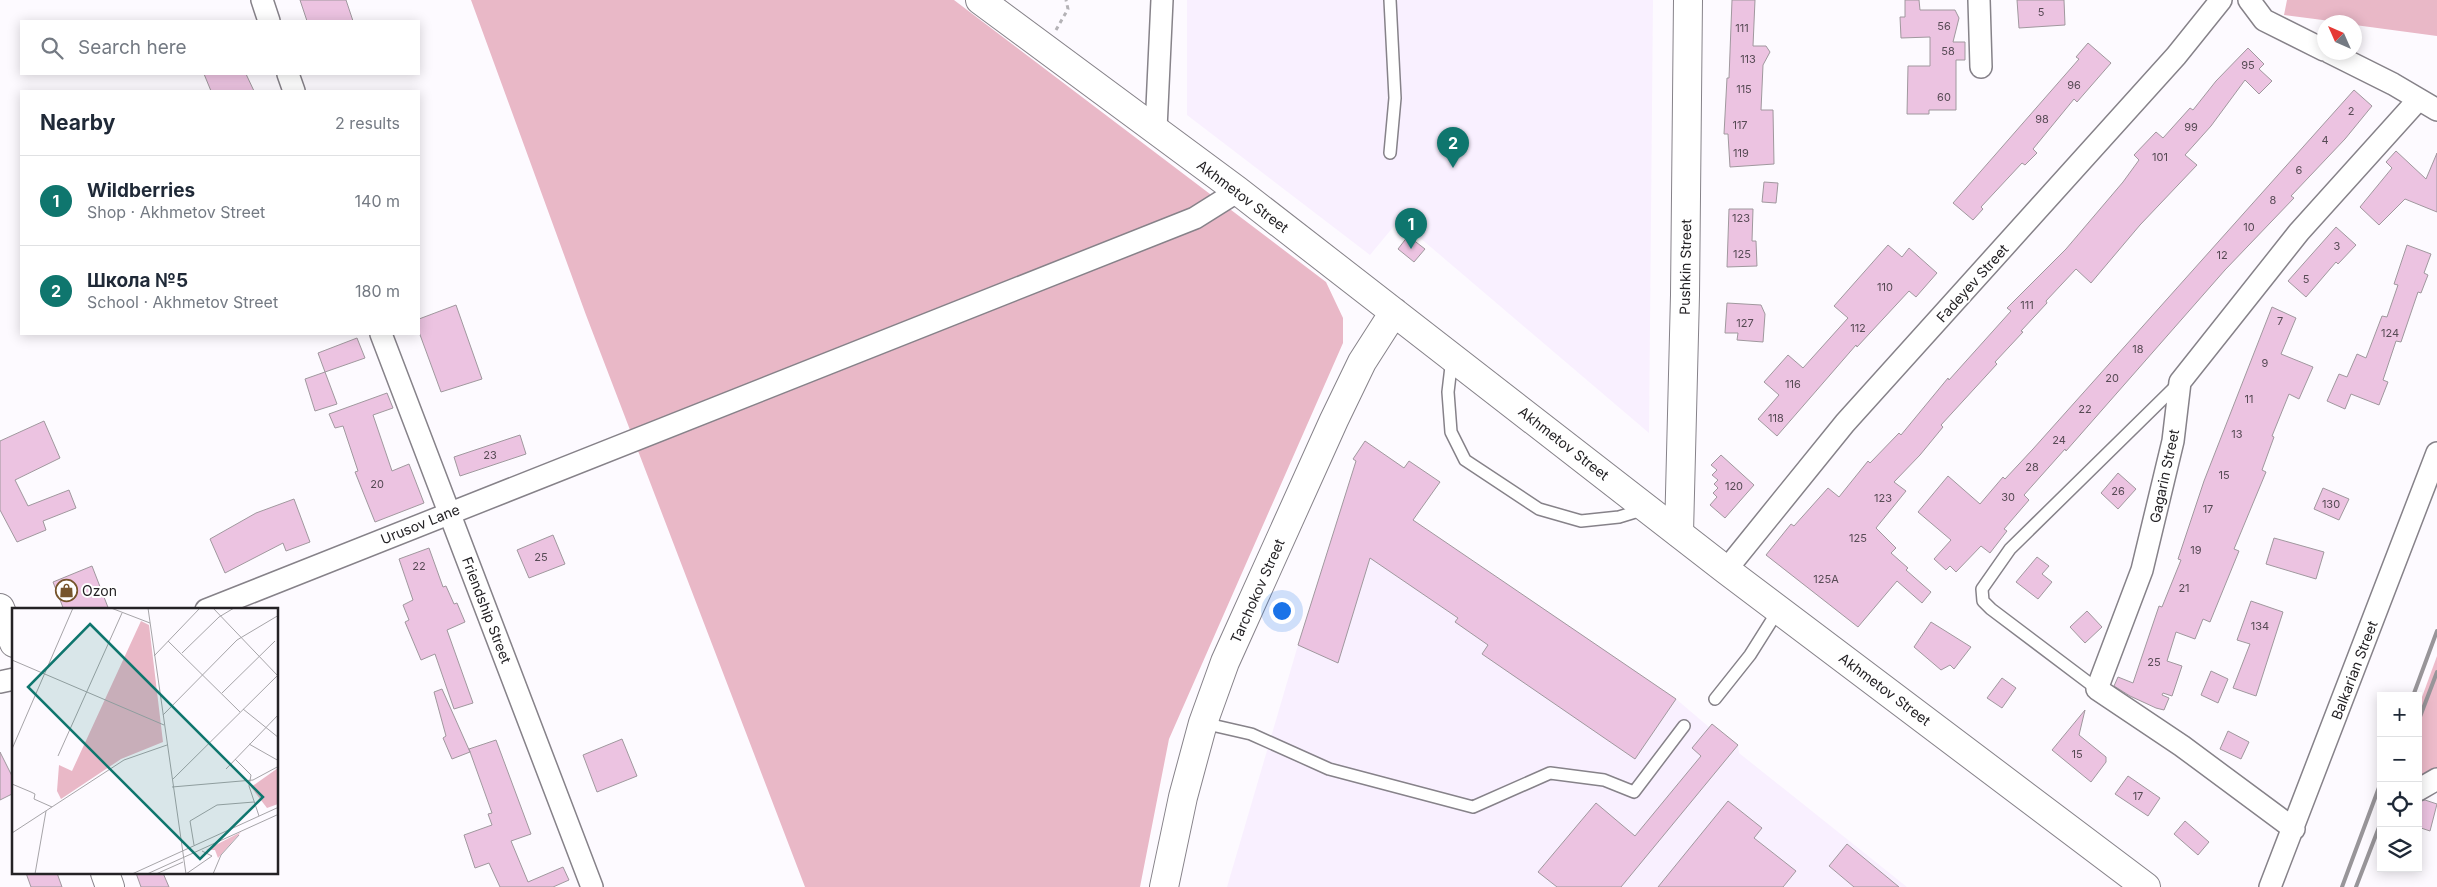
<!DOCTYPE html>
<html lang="en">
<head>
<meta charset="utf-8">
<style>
	:root { --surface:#fff; --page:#f6f6f7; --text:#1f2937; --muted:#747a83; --line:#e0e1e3; --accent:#0f766e }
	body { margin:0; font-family:Inter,sans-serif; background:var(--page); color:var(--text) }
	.controls { position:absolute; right:15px; bottom:15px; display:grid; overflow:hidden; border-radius:0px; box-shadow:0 2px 12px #0003 }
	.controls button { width:45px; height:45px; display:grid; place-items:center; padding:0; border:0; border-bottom:1px solid var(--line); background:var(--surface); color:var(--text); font:25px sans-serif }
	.compass { position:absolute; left:2317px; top:15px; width:45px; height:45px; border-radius:50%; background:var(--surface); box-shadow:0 2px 12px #0003; rotate:315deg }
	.you { position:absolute; left:1281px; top:610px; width:18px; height:18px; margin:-12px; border:4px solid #fff; border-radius:50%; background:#1a73e8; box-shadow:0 0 0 8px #1a73e833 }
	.badge { display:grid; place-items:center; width:32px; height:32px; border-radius:50%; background:var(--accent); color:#fff; font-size:16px; font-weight:700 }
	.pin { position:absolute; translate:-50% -41px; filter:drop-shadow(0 1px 2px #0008) }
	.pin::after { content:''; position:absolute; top:26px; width:18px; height:15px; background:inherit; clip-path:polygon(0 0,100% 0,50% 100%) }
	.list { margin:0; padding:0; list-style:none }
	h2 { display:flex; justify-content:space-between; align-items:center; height:65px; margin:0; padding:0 20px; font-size:21px }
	h2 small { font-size:16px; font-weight:400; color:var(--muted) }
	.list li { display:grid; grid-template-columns:32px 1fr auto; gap:15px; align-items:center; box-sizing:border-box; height:90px; padding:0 20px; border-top:1px solid var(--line) }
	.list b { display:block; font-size:19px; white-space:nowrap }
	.list p { margin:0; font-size:16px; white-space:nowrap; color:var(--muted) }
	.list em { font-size:16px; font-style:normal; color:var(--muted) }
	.icon { flex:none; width:28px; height:28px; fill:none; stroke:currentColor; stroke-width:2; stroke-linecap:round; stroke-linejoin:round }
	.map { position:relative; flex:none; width:2437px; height:887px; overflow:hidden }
	.search { position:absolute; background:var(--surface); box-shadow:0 2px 12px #0003; left:20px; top:20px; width:400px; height:55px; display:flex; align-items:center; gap:12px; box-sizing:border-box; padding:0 18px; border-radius:0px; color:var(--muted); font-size:19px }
	.panel { position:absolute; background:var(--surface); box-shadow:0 2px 12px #0003; left:20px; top:90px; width:400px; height:245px; border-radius:0px }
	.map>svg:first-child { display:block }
</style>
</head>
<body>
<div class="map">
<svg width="2437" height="887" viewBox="0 0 2437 887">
	<rect width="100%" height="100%" fill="#fdfaff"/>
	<path fill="#f9f0ff" d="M1187 0H1653L1649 433 1399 220 1370 255 1187 115Z
		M1351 478 1676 699 1709 727 1738 745 1739 753 1907 887H1227L1298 645Z"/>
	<path fill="#e9b8c7" d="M471 0H954L1326 282 1343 318V343L1169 739 1140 887H805L586 315Z
		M2287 0H2437V36L2355 25 2354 22H2338L2284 15Z"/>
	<path fill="#edbbca" d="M2437 656V769L2418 776V708Z"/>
	<path fill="#ecc3e1" stroke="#a0989e" d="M300 0H346L353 21H307Z
		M1732 0H1755L1753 46H1766L1770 52 1763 65 1761 110H1773L1774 164 1730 167 1728 134H1724L1727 78H1729Z
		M1905 0H1919L1920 10H1955L1959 18 1953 42H1965V60H1956V110H1929V114H1907L1908 66H1930V37L1901 38 1900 17H1905Z
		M2017 0H2064L2065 25 2019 28Z
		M2088 43 2111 63 2077 102 2074 99 2033 149 2037 153 2025 165 2022 163 1981 207 1983 209 1973 220 1953 203 2079 59 2076 57Z
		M2248 48 2264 64 2259 69 2272 81 2259 94 2245 80 2211 126 2185 155 2197 165 2140 225 2091 283 2076 269 2046 301 2047 303 2021 331 2023 332 1995 362 1997 364 1941 425 1943 427 1920 455 1894 482 1906 491 1876 528 1896 548 1891 553 1908 568 1906 570 1931 592 1922 603 1897 581 1858 627 1766 555 1791 524 1794 526 1828 488 1839 497 1868 461 1870 463 1899 433 1901 435 1948 378 1949 380 2011 311 2007 308 2066 249 2123 182 2139 160 2134 155 2156 132 2163 138 2190 108 2193 110 2216 81Z
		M204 74H246L254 91H211Z
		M2354 90 2372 106 2345 139 2291 196 2294 198 2225 270 2066 451 2065 449 2024 495 2029 500 2004 529 2007 531 1990 553 1981 546 1956 572 1950 566 1946 570 1934 559 1951 540 1918 512 1948 476 1980 504 2003 477 2005 479 2033 449Z
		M2396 151 2426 179 2437 153V212L2405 199 2379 225 2360 207 2392 168 2386 162Z
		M1764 182 1778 183 1776 203 1762 202Z
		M1729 209H1753L1752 241H1756L1757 266 1727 267Z
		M2336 227 2356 245 2338 264 2336 262 2306 297 2288 281Z
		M1408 236 1425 249 1414 262 1398 249Z
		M1888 245 1902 257 1909 248 1937 273 1916 297 1909 291 1857 347 1856 345 1777 436 1758 419 1779 395 1764 382 1788 355 1803 368 1848 318 1834 306Z
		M2407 245 2431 254 2424 273 2428 275 2421 293 2418 292 2401 342 2396 341 2383 380 2388 382 2379 405 2351 394 2345 409 2327 401 2339 374 2347 377 2357 354 2366 358 2382 316 2387 317 2398 285 2394 284Z
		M1727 303 1761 305 1765 314 1763 342 1737 340 1738 333H1725Z
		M456 305 482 379 441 392 419 332V319Z
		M2272 307 2296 318 2281 354 2313 367 2299 399 2289 394 2272 436 2274 437 2262 470 2266 472 2234 549 2239 551 2210 622 2203 619 2195 639 2176 632 2167 661 2182 666 2172 696 2163 693 2162 695 2169 698 2164 710 2156 708 2130 696 2114 686 2118 677 2133 683 2159 606 2162 607 2181 560 2178 559 2204 481Z
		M357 338 365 358 325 372 318 353Z
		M325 372 337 404 315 411 305 379Z
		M387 393 393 408 373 415 392 471 409 464 424 503 375 522 355 472 358 471 343 426 335 428 329 414Z
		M44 421 60 458 15 480 28 506 69 490 76 508 43 521 46 530 17 542 0 510V441Z
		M520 435 526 454 460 476 454 457Z
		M1365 441 1404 468 1409 461 1440 482 1413 520 1676 699 1635 759 1482 654 1488 645 1455 622 1458 618 1370 558 1338 663 1298 645 1356 461 1353 459Z
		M1721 455 1754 485 1725 518 1710 505 1717 497 1713 493 1718 488 1714 484 1718 480 1712 475 1717 470 1711 465Z
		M2118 473 2136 489 2118 509 2101 493Z
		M2323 488 2349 499 2339 520 2314 509Z
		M294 499 310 542 286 551 283 543 225 573 210 539 256 513Z
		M553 535 565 564 529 578 517 550Z
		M2274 538 2324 552 2316 579 2266 564Z
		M429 548 443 587 446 586 454 604 457 603 465 622 447 630 473 703 454 709 435 654 421 660 405 622 409 620 403 605 413 600 399 559Z
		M2037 557 2049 566 2042 574 2052 582 2038 599 2016 582Z
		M92 566 109 610H64L53 582Z
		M2251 601 2283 612 2256 696 2233 688 2250 644 2237 640Z
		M2087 611 2102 627 2085 643 2070 627Z
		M1931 622 1971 647 1954 669 1950 665 1941 670 1914 647Z
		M2211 671 2228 679 2218 703 2201 695Z
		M2002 678 2016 688 2002 708 1987 698Z
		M442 689 470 752 452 759 443 738 446 736 434 692Z
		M2085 710 2079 735 2106 757V762L2091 782 2052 750Z
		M1712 724 1738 745 1621 887H1557L1538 872 1596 803 1635 836 1701 756 1692 748Z
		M2228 731 2249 742 2241 759 2220 749Z
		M622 739 637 776 597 792 583 755Z
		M496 740 531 834 511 841 528 882 563 867 569 880 553 887H500L489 863 475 868 464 835 492 825 488 814 492 813 469 749Z
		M0 752 14 780V793L0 800Z
		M2128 776 2160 798 2148 816 2115 794Z
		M2425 800 2437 804 2430 831 2418 827V802Z
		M1728 801 1762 828 1754 838 1796 871 1783 887H1658Z
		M2185 821 2209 842 2198 855 2174 834Z
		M1847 844 1899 887H1854L1829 866Z
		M26 873H57L62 887H31Z
		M136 873H163L169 887H141Z"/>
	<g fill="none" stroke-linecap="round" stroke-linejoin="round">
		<defs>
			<path id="service" d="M1390 153 1395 98 1390 0
				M1452 358 1448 392 1451 432 1465 460 1539 509 1581 521 1619 517 1645 509
				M2097 689 1991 609 1983 601 1982 589 2010 549 2179 383
				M1715 699 1750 655 1779 609
				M1203 723 1251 734 1329 769 1473 807 1550 773 1604 780 1634 792 1684 726"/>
			<path id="minor" d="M262 0 269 21
				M1979 0 1981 67
				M2249 0 2264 20 2324 50
				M2329 52 2393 84 2437 110
				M288 74 294 91
				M1156 129 1162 0
				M381 334 592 887
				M1726 570 1845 423 2176 56 2221 0
				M206 610 1195 218 1238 191
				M0 682 14 679
				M2418 790 2437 779
				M2294 829 2182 746 2097 689 2142 570 2173 441 2180 382 2299 232 2418 100
				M2270 887 2437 453"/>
			<path id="tertiary" d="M1679 533 1685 295 1688 0
				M0 608 14 643
				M105 873 110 887"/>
			<path id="secondary" d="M980 0 1238 191 1726 570 2146 887
				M1164 887 1183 797 1203 723 1225 662 1334 420 1362 362 1394 312"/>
		</defs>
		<use href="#service" stroke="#868289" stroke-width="14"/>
		<use href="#minor" stroke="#868289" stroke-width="24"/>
		<use href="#tertiary" stroke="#868289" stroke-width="30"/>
		<use href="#secondary" stroke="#868289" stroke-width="30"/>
		<path stroke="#b4b2b6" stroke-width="3" stroke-dasharray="4 4" stroke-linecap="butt" d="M1056 30 1068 9 1066 0"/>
		<use href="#service" stroke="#fff" stroke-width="11"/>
		<use href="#minor" stroke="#fff" stroke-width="21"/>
		<use href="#tertiary" stroke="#fff" stroke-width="28"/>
		<use href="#secondary" stroke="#fff" stroke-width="28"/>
		<path stroke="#989599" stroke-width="4" d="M2413 696 2437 631
			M2418 722 2437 672
			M2342 887 2381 782
			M2356 887 2381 822"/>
	</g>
	<defs>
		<symbol id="shop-ring" viewBox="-11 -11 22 22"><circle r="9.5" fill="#fff" stroke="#76542c" stroke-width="1.5"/><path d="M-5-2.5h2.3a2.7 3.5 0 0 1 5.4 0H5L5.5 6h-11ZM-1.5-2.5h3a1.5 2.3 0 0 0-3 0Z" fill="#76542c"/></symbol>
	</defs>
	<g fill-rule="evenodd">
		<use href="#shop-ring" x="54" y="578" width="25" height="25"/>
	</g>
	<g text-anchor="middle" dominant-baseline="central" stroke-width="4" stroke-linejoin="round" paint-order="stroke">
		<g font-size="11" fill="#564a54">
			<text x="2041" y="12">5</text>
			<text x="1944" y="26">56</text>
			<text x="1742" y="28">111</text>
			<text x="1948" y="51">58</text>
			<text x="1748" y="59">113</text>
			<text x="2248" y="65">95</text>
			<text x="2074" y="85">96</text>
			<text x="1744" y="89">115</text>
			<text x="1944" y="97">60</text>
			<text x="2351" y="111">2</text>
			<text x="2042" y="119">98</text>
			<text x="1740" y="125">117</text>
			<text x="2191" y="127">99</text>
			<text x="2325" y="140">4</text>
			<text x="1741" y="153">119</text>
			<text x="2160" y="157">101</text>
			<text x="2299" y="170">6</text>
			<text x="2273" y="200">8</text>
			<text x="1741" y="218">123</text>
			<text x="2249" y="227">10</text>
			<text x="2337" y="246">3</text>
			<text x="1742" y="254">125</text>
			<text x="2222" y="255">12</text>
			<text x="2306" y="279">5</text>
			<text x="1885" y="287">110</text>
			<text x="2027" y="305">111</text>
			<text x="2280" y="321">7</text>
			<text x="1745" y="323">127</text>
			<text x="1858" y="328">112</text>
			<text x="2390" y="333">124</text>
			<text x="2138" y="349">18</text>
			<text x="2265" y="363">9</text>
			<text x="2112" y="378">20</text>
			<text x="1793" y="384">116</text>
			<text x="2249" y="399">11</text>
			<text x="2085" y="409">22</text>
			<text x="1776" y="418">118</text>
			<text x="2237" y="434">13</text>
			<text x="2059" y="440">24</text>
			<text x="490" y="455">23</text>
			<text x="2032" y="467">28</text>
			<text x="2224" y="475">15</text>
			<text x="377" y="484">20</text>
			<text x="1734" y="486">120</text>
			<text x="2118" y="491">26</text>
			<text x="2008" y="497">30</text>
			<text x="1883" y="498">123</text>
			<text x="2331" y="504">130</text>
			<text x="2208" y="509">17</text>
			<text x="1858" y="538">125</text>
			<text x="2196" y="550">19</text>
			<text x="541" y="557">25</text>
			<text x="419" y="566">22</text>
			<text x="1826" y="579">125А</text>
			<text x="2184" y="588">21</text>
			<text x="2260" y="626">134</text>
			<text x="2154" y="662">25</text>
			<text x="2077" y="754">15</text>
			<text x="2138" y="796">17</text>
		</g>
		<g font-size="14" fill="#242225" stroke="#fff">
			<text transform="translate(1243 196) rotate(37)">Akhmetov Street</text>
			<text transform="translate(1685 267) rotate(-89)">Pushkin Street</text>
			<text transform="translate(1972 283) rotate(-48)">Fadeyev Street</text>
			<text transform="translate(1564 443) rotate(38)">Akhmetov Street</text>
			<text transform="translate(2164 476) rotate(-78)">Gagarin Street</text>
			<text transform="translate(420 524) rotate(-22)">Urusov Lane</text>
			<text transform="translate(1257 591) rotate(-66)">Tarchokov Street</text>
			<text transform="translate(487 610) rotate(69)">Friendship Street</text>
			<text transform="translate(2354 670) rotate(-69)">Balkarian Street</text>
			<text transform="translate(1885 689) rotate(37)">Akhmetov Street</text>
		</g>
		<g font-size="14" fill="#242225" stroke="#fff" text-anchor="start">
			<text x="82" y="590">Ozon</text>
		</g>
	</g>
	<g transform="translate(12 608)">
		<rect width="266" height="266" fill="#fdfaff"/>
		<path d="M129 13 137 17 151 134 109 151 49 191 45 183 47 157 60 163ZM266 160V196L255 200 239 179Z" fill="#e9b8c7"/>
		<path d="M229 224 206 250 203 242H194Z" fill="#edbbca"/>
		<path fill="none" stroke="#a6a4a8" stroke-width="1" d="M99 0 138 15M136 0 174 266M201 0 265 67M156 33 228 104M170 45 207 9 222 0M142 48 188 0M0 52 152 117M210 85 263 33M231 101 267 130M151 107 225 32 267 7M237 136 267 153M0 141 61 0M46 148 110 5M223 151 239 167 237 178 247 208M214 161 267 106M160 172 267 66M0 176 19 184 23 186 22 191 40 199M160 179 241 172 267 158M0 225 112 152 155 137M182 237 178 213 205 197 242 194M23 266 34 203M120 266 267 199M135 266 267 206M144 266 171 254M174 266 200 248 190 243M201 266 209 247 227 227"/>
		<path fill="#0f766e" fill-opacity="0.15" stroke="#0f766e" stroke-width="2.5" d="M78 16 251 189 188 251 16 79Z"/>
		<rect width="266" height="266" fill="none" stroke="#242225" stroke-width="2.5"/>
	</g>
</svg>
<div class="controls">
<button>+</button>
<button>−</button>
<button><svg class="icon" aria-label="locate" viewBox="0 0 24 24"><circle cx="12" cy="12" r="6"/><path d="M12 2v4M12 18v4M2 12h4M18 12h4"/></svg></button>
<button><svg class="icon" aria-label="layers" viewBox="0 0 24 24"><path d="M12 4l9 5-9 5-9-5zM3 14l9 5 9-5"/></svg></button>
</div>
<svg class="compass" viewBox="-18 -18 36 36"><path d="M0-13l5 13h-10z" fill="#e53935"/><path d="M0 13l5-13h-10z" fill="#747a83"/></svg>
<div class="you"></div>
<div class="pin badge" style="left:1411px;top:249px">1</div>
<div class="pin badge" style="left:1453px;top:168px">2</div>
<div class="search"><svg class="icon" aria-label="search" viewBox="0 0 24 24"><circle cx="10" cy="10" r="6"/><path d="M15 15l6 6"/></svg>Search here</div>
<section class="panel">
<h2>Nearby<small>2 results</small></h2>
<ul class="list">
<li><span class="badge">1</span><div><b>Wildberries</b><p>Shop · Akhmetov Street</p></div><em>140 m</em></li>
<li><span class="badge">2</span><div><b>Школа №5</b><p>School · Akhmetov Street</p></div><em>180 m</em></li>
</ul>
</section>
</div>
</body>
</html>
